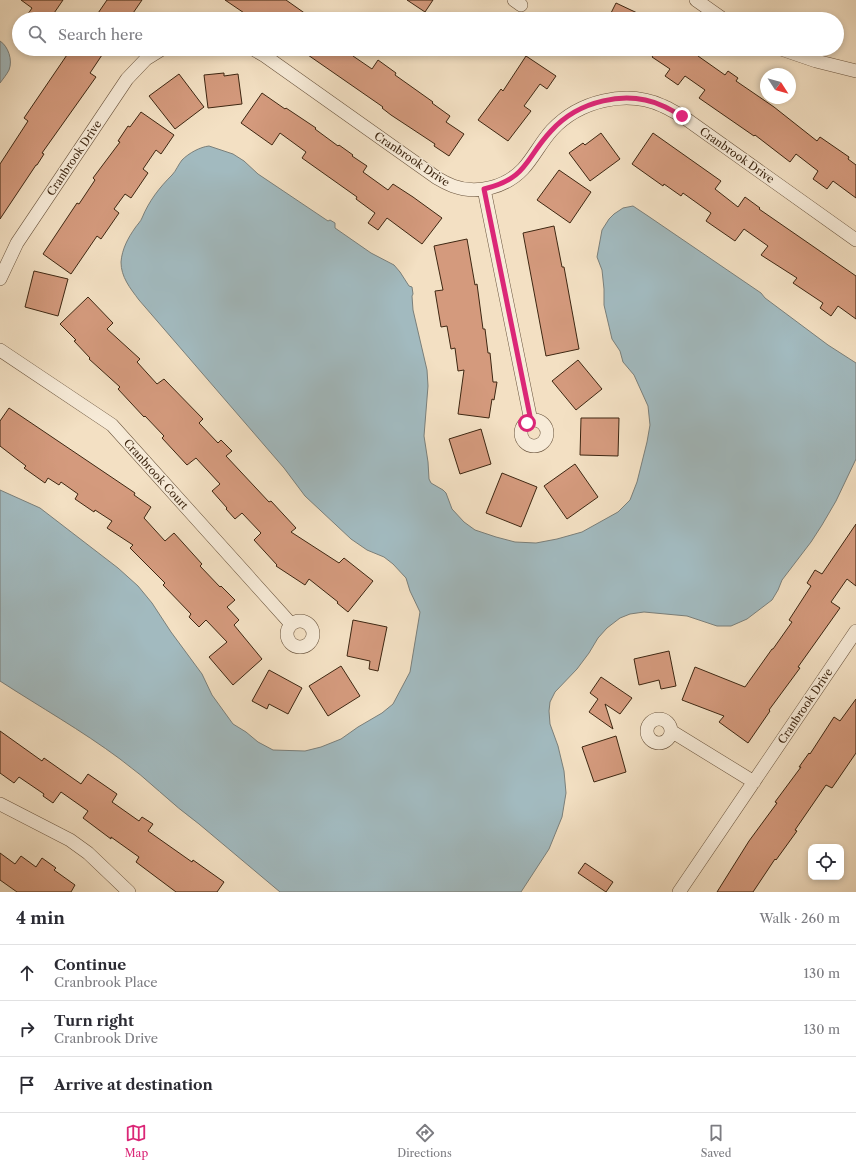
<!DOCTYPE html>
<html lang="en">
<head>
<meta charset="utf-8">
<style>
	:root { --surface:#fff; --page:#f2f2f3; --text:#2b2b33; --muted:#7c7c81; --line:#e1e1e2; --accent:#db2777 }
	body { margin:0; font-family:"Libre Caslon Text",serif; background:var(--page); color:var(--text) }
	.controls { position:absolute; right:12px; bottom:12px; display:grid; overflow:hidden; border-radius:8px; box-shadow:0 2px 6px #0003 }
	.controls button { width:36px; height:36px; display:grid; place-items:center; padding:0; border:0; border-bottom:1px solid var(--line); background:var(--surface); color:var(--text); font:20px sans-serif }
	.compass { position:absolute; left:760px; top:68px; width:36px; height:36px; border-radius:50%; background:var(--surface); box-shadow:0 2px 6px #0003; rotate:126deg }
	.stop { position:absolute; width:12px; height:12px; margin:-9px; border:3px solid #db2777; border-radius:50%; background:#fff }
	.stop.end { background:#db2777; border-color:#fff; box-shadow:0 1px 4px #0008 }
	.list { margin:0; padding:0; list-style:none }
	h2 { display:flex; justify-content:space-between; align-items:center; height:52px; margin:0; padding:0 16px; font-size:17px }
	h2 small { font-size:13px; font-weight:400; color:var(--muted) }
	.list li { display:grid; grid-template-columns:26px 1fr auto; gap:12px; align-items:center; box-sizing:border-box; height:56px; padding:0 16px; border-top:1px solid var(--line) }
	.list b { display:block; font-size:15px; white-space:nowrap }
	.list p { margin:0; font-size:13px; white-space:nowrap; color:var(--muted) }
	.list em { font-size:13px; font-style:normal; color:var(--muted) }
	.icon { flex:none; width:22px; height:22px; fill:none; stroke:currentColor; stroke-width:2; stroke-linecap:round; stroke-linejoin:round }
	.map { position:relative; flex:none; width:856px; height:892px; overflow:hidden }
	.search { position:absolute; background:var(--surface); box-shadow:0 2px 6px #0003; left:12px; right:12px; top:12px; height:44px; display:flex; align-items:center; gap:10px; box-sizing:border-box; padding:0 14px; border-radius:22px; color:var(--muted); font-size:15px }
	.sheet { height:220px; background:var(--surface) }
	nav { display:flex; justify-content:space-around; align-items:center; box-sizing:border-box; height:56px; border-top:1px solid var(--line); background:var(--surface); font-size:11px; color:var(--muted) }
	nav a { display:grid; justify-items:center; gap:2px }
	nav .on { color:var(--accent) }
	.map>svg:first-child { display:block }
</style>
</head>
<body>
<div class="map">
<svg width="856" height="892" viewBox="0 0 856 892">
	<rect width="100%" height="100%" fill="#f3e0c3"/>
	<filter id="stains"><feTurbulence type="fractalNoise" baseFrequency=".005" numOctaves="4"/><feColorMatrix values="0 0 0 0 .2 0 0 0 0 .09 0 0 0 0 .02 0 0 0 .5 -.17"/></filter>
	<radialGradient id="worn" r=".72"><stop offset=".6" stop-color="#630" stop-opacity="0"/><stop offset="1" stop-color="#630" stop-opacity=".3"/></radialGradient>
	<path fill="#a2babf" stroke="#7a7f7a" d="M0 41C8 46 13 60 9 70 7 74 3 79 0 83Z
		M209 146 233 154 244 161 258 174 328 221 330 220 335 223V228L371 253 394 265 400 272 409 286 412 287 413 294 412 296 413 310 427 370 428 386 424 436 428 462 429 479 431 483 443 490 446 493 452 509 464 522 475 530 496 537 515 542 536 543 557 539 582 532 618 512 630 500 637 482 647 442 650 425 648 406 634 375 623 362 620 351 612 339 604 305V289L602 270 597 257 602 230 609 219 614 214 623 208 633 206 648 216 761 293 765 298 828 345 856 363V459L836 501 822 525 811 542 782 580 778 590 772 600 747 619 731 626H717L687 616 644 612 630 614 620 618 607 628 598 638 589 653 577 669 555 692 550 702 549 711 550 724 558 746 564 771 566 793 562 817 549 849 521 892H280L199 824C171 804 148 779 120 759 81 730 40 707 0 681V490L40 508 118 568 138 586 152 603 171 632 202 674 212 695 233 724 246 732 258 742 273 750 305 751 321 747 341 739 358 727 382 713 393 704 410 672 420 612 410 591 406 578 393 564 384 557 367 550 351 539 305 496 284 468 139 300C130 288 121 277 121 262 122 249 128 238 135 228 137 225 141 221 142 218 149 201 159 188 172 175 176 171 178 165 182 160 189 153 200 147 209 146Z"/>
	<path fill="#d49a7d" stroke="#3e2712" d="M21 0H63L50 19H36L28 14 32 8Z
		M107 0H142L129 19H94Z
		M225 0H286L313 19H253Z
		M407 0H433L425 12Z
		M616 3 650 19H608Z
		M71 49H106L90 73 96 77 42 153 44 154 37 165H36L0 219V164L28 121 24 118Z
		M313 49H358L353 56 372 69 378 60 396 73 395 75 433 102 432 103 450 116 446 122 464 134 449 156 434 146 435 144 391 115 382 108 383 107 308 55Z
		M658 49H695L700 53 698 56 725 75 728 71 738 78 736 81 774 107 817 141 820 137 849 157 848 159 856 165V198L833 181 827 189 813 179 818 171 796 154 790 162 755 135 754 136 699 98 705 90 685 76 678 85 665 76 670 69 652 57Z
		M526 56 556 76 547 89 540 84 524 106 531 111 508 141 478 120 501 89 503 91Z
		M224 73V76L238 74 242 104 208 108 204 75Z
		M179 74 204 107 175 129 149 96Z
		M262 93 285 109 286 108 316 128 315 129 338 146 339 145 353 155 352 156 367 166 363 172 388 190 393 184 413 197 442 218 422 244 387 218 378 230 368 223 375 213 356 199 357 197 302 158 306 152 280 133 272 145 241 123Z
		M141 112 174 135 161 154 156 150 143 169 148 173 131 198 125 194 114 209 119 213 101 239 97 236 71 274 43 254 77 203 79 204 95 180 93 178 120 142 118 141 128 126 130 127Z
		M601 133 620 159 590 181 569 153 583 143 585 145Z
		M653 133 721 181 715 189 738 207 745 197 760 208 759 209 856 276V319L838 306 831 316 820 308 823 303 793 283 797 278 761 255 768 246 744 229 735 241 706 221 711 213 683 193 681 196 664 184 663 186 632 164Z
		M559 170 591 192 570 223 537 200Z
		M554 226 562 267H564L579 349 546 356 523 233Z
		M467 239 475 285 477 284 483 329H485L488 353H490L493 382H497L494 400 492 399 489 418 458 414 464 370 458 371 455 348 451 349 447 326 441 327 435 291 443 290 434 246Z
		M34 271 68 279 58 316 25 307Z
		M88 297 113 323 107 329 140 359 137 362 157 384 164 379 203 419 199 423 218 443 221 440 232 451 226 456 269 502 271 501 296 528 291 532 339 563 344 558 373 581 348 612 337 603 338 602 309 579 305 585 276 566 277 565 254 540 261 533 242 513 235 519 226 509 227 508 212 491 220 484 196 458 187 465 162 438 164 436 145 416 144 417 118 389 120 387 89 359 90 358 74 341 76 340 60 324Z
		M578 360 602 389 576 410 552 381Z
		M9 408 135 493 134 495 151 507 144 518 165 541 174 533 202 564 200 566 220 587 221 586 235 600 227 607 239 620 234 625 262 659 233 685 209 657 227 642 206 620 199 627 189 617 191 614 163 585 165 583 130 548 133 545 107 528 112 521 95 510 94 512 75 499 78 494 61 482 59 485 48 478 45 483 24 468 26 466 0 446V421Z
		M581 418H619L618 456 580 455Z
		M481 429 491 464 460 474 449 439Z
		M575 464 598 497 567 519 544 486Z
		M502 473 537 487 521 527 486 513Z
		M856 524V586L847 579 831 602 840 608 798 667 800 668 769 710 770 711 748 743 719 722 724 716 682 700 695 667 745 687 772 649H773L792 622 789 620 811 586 807 583 815 570 822 574Z
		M353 620 387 627 378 671 369 669 370 661 347 656Z
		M669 651 676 686 661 689 659 680 639 685 634 659Z
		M341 666 360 696 328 716 309 686Z
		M269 670 302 688 288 714 269 704 267 709 252 701Z
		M601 677 632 698 620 714 605 704 613 729 589 712 598 699 590 693Z
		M856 699V753L832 788 826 785 795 830 797 831 776 860 775 859 753 892H717L749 841 777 803 775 802 801 767H799L809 753 810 754 834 717 840 721Z
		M0 731 42 761 44 758 81 784 88 774 117 794 112 802 139 821 142 817 153 824 148 831 192 862 193 860 224 882 217 892H176L136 862 139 857 111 837V839L83 818 88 811 61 792 53 803 43 796 44 794 19 777 14 783 0 773Z
		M616 736 626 772 594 782 582 747Z
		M0 853 15 864 21 856 36 867 42 858 56 868 54 870 75 885 71 892H17L0 880Z
		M585 863 613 882 606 892 578 873Z"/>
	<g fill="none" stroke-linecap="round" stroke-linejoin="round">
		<defs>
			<path id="minor" d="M514 0 521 5
				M696 0 723 19
				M253 49 265 56 437 178C442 181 448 184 453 186 477 195 506 187 523 169 534 157 541 142 552 130 579 101 626 89 663 106 670 109 676 113 682 116L856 240
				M781 49 816 61 856 71
				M484 189 531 421
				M0 279 17 243 127 79 146 59 162 49
				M0 350 112 425 291 624
				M521 433a13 13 0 1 1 26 0a13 13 0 1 1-26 0Z
				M287 634a13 13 0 1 1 26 0a13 13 0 1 1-26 0Z
				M647 731a12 12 0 1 1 24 0a12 12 0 1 1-24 0Z
				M671 731 754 782
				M0 804 70 840 88 853 129 892
				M679 892 856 631"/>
		</defs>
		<use href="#minor" stroke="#6b553e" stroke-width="14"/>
		<use href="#minor" stroke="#f7ebd8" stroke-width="13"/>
	</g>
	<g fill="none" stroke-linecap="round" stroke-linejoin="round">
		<path stroke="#db2777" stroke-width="5" d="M527 423 531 421 484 189C528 178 524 160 551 131 578 101 626 89 663 106 670 109 676 113 682 116"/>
	</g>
	<g text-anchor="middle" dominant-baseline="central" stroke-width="3" stroke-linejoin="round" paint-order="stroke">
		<g font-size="11" fill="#3e2712" stroke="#f7ebd8">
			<text transform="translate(737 155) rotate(35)">Cranbrook Drive</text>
			<text transform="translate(74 158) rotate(-56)">Cranbrook Drive</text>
			<text transform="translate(412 159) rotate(34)">Cranbrook Drive</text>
			<text transform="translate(156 474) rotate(48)">Cranbrook Court</text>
			<text transform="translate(805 706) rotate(-56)">Cranbrook Drive</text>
		</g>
	</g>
	<rect width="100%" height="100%" filter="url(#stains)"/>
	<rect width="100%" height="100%" fill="url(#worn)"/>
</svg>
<div class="controls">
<button><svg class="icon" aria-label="locate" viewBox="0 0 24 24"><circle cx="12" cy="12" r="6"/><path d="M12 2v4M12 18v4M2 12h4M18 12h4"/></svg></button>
</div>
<svg class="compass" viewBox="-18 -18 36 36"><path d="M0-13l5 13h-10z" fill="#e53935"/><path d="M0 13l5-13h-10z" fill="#7c7c81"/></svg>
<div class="stop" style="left:527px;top:423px"></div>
<div class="stop end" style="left:682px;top:116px"></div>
<div class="search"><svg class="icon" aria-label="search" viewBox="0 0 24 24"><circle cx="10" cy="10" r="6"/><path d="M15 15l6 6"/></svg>Search here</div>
</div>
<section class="sheet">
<h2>4 min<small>Walk · 260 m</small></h2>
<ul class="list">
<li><svg class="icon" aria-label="ahead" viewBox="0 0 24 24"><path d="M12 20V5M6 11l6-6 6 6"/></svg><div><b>Continue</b><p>Cranbrook Place</p></div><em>130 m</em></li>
<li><svg class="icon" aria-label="right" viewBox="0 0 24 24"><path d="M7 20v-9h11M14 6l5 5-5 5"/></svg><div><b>Turn right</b><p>Cranbrook Drive</p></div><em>130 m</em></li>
<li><svg class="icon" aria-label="arrive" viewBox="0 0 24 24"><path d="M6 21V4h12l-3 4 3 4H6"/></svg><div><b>Arrive at destination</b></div></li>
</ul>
</section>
<nav>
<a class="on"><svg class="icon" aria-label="map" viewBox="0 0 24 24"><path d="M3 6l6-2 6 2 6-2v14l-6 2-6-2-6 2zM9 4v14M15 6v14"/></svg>Map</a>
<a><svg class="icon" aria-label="directions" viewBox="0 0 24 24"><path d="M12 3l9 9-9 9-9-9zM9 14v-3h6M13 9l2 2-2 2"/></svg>Directions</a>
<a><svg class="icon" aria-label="saved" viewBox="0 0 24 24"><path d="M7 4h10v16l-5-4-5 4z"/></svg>Saved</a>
</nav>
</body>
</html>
